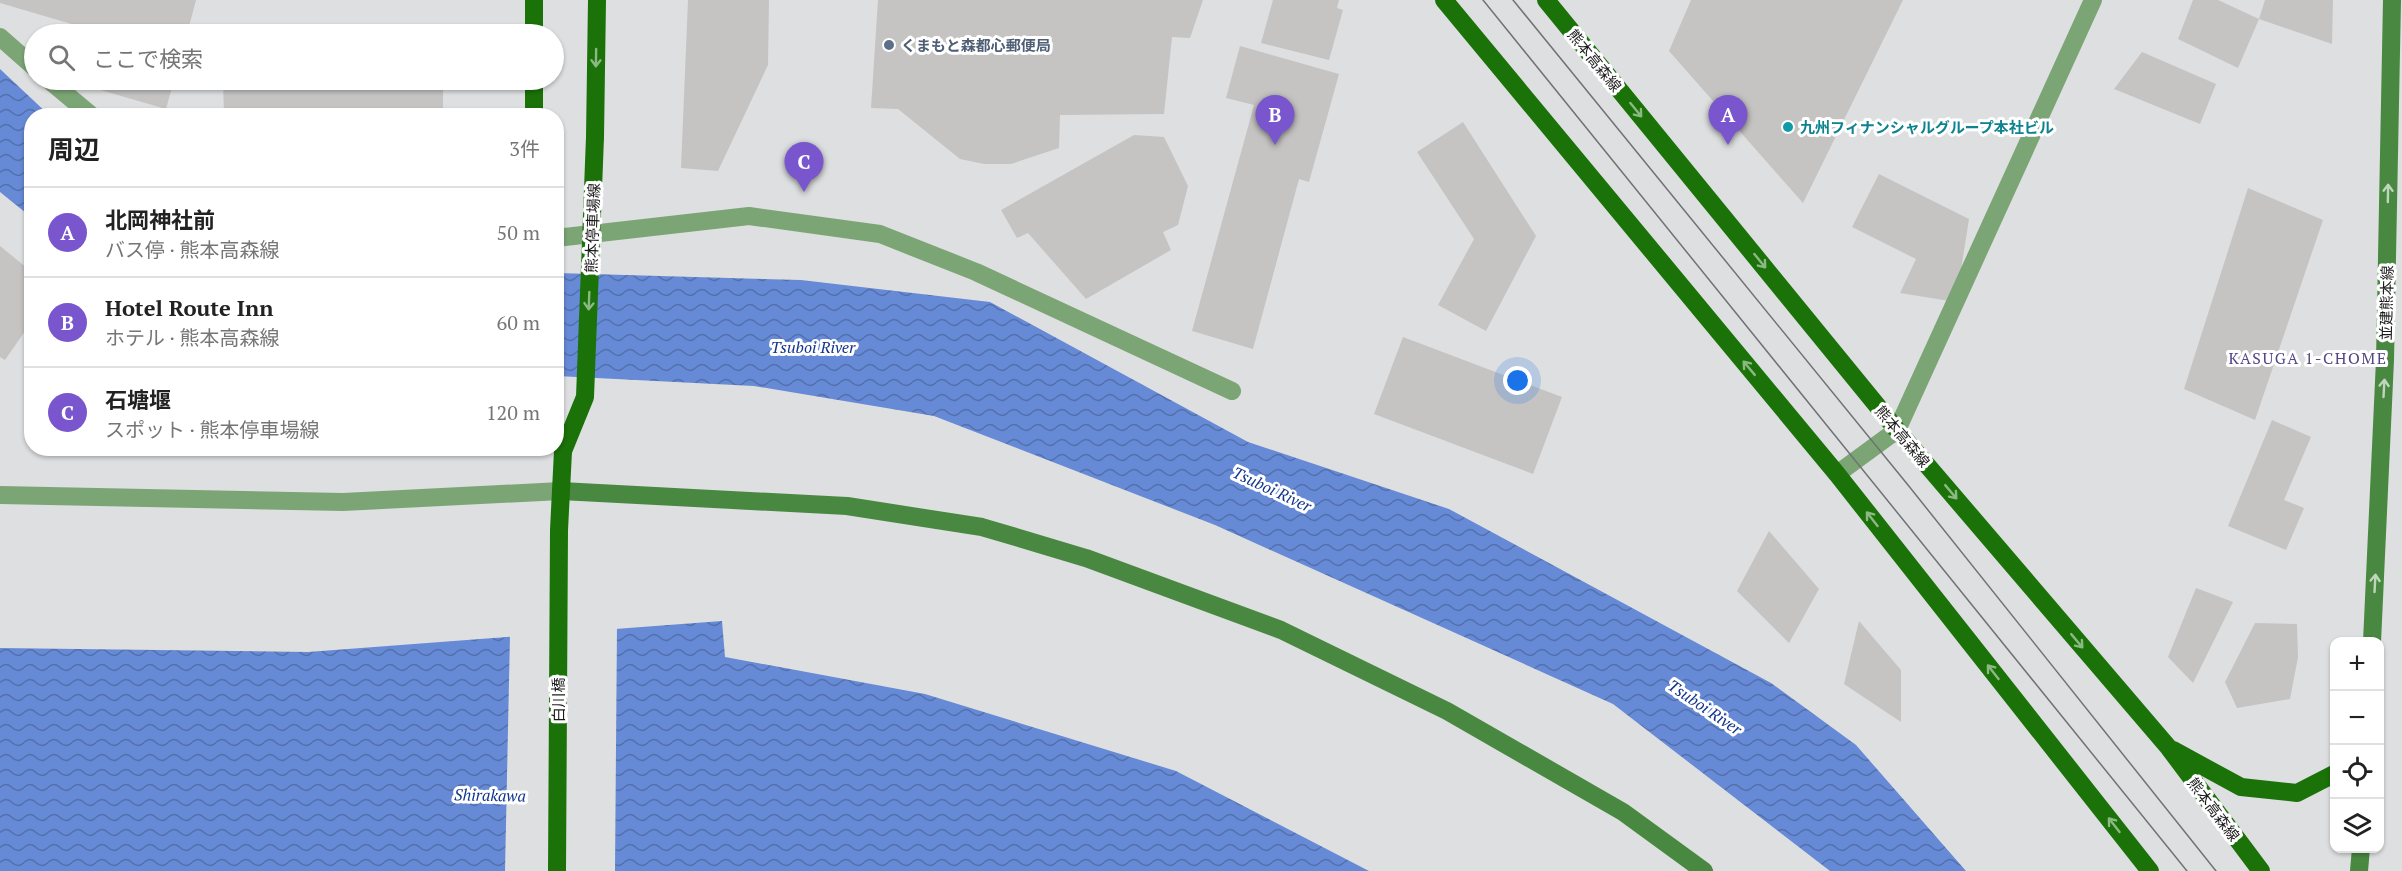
<!DOCTYPE html>
<html lang="ja">
<head>
<meta charset="utf-8">
<style>
	:root { --surface:#fff; --page:#f6f6f6; --text:#222; --muted:#767676; --line:#e0e0e0; --accent:#7955ce }
	body { margin:0; font-family:"PT Serif","Noto Sans JP",serif; background:var(--page); color:var(--text) }
	.controls { position:absolute; right:18px; bottom:18px; display:grid; overflow:hidden; border-radius:12px; box-shadow:0 2px 4px #0004 }
	.controls button { width:54px; height:54px; display:grid; place-items:center; padding:0; border:0; border-bottom:2px solid var(--line); background:var(--surface); color:var(--text); font:30px sans-serif }
	.you { position:absolute; left:1518px; top:381px; width:21px; height:21px; margin:-15px; border:4px solid #fff; border-radius:50%; background:#1a73e8; box-shadow:0 0 0 9px #1a73e833 }
	.badge { display:grid; place-items:center; width:39px; height:39px; border-radius:50%; background:var(--accent); color:#fff; font-size:20px; font-weight:700 }
	.pin { position:absolute; translate:-50% -50px; filter:drop-shadow(0 2px 3px #0008) }
	.pin::after { content:''; position:absolute; top:32px; width:21px; height:18px; background:inherit; clip-path:polygon(0 0,100% 0,50% 100%) }
	.list { margin:0; padding:0; list-style:none }
	h2 { display:flex; justify-content:space-between; align-items:center; height:78px; margin:0; padding:0 24px; font-size:26px }
	h2 small { font-size:20px; font-weight:400; color:var(--muted) }
	.list li { display:grid; grid-template-columns:39px 1fr auto; gap:18px; align-items:center; box-sizing:border-box; height:90px; padding:0 24px; border-top:2px solid var(--line) }
	.list b { display:block; font-size:22px; white-space:nowrap }
	.list p { margin:0; font-size:20px; white-space:nowrap; color:var(--muted) }
	.list em { font-size:20px; font-style:normal; color:var(--muted) }
	.icon { flex:none; width:33px; height:33px; fill:none; stroke:currentColor; stroke-width:2; stroke-linecap:round; stroke-linejoin:round }
	.map { position:relative; flex:none; width:2402px; height:871px; overflow:hidden }
	.search { position:absolute; background:var(--surface); box-shadow:0 2px 4px #0004; left:24px; top:24px; width:540px; height:66px; display:flex; align-items:center; gap:15px; box-sizing:border-box; padding:0 21px; border-radius:33px; color:var(--muted); font-size:22px }
	.panel { position:absolute; background:var(--surface); box-shadow:0 2px 4px #0004; left:24px; top:108px; width:540px; height:348px; border-radius:24px }
	.map>svg:first-child { display:block }
</style>
</head>
<body>
<div class="map">
<svg width="2402" height="871" viewBox="0 0 2402 871">
	<defs>
		<pattern id="water-waves" width="16" height="10" patternUnits="userSpaceOnUse" patternTransform="scale(1.5)"><rect width="16" height="10" fill="#668ad6"/><path d="M0 5q4-4 8 0t8 0" fill="none" stroke="#5370ad"/></pattern>
	</defs>
	<rect width="100%" height="100%" fill="#dedfe0"/>
	<path fill="url(#water-waves)" d="M0 69 49 115 32 116 31 217 0 192Z
		M556 273 801 280 990 302 1248 442 1449 509 1771 683 1856 745 1966 871H1830L1613 704 1215 525 934 416 754 386 557 376Z
		M722 621 725 657 925 694 1176 771 1369 871H0V648L308 652Z"/>
	<path fill="#dedfe0" d="M617 626 615 871H505L510 634Z"/>
	<path fill="#c5c4c3" d="M0 0H196L187 34H72L75 25 0 3Z
		M688 0H769L768 65 718 171 681 168Z
		M878 0H1203L1190 38 1172 37 1164 114 1060 115 1059 148 1011 164H984L960 159 898 109 871 108Z
		M1273 0H1339L1337 8 1343 10 1329 60 1261 43Z
		M1691 0H1903L1803 203 1669 51Z
		M2193 0H2218L2259 19 2238 68 2178 39Z
		M2265 0H2333L2332 44 2259 19Z
		M1240 46 1339 74 1309 182 1299 179 1253 349 1192 331 1254 105 1226 98Z
		M2142 52 2216 84 2200 124 2114 89Z
		M66 80H174L166 109Z
		M223 80H443V116H224Z
		M1463 122 1536 236 1486 331 1438 305 1474 239 1417 152Z
		M1134 135 1164 137 1188 186 1178 225 1163 232 1171 250 1086 299 1028 233 1017 238 1001 210Z
		M1879 174 1969 219 1956 302 1900 293 1916 259 1852 227Z
		M2248 188 2323 220 2255 420 2184 389Z
		M0 246 32 272V321L5 360 0 357Z
		M1403 337 1562 397 1533 474 1374 414Z
		M2272 420 2311 437 2284 500 2304 508 2286 550 2228 526Z
		M1769 531 1819 589 1789 643 1737 591Z
		M2196 588 2233 602 2193 683 2168 657Z
		M1859 621 1901 670V722L1844 684Z
		M2255 623 2297 624 2298 657 2290 699 2237 708 2225 682Z"/>
	<g fill="none" stroke-linecap="round" stroke-linejoin="round">
		<path stroke="#7ca576" stroke-width="18" d="M0 37 34 67
			M49 80 92 116
			M556 238 749 216 880 234 976 272 1232 391
			M1837 474 1897 430 2093 0
			M0 495 343 502 561 491"/>
		<path stroke="#498840" stroke-width="18" d="M561 491 847 506 982 527 1086 558 1281 630 1447 711 1623 812 1704 871
			M2372 642 2385 360 2392 0
			M2359 871 2361 848"/>
		<path stroke="#1a7208" stroke-width="18" d="M534 0V34
			M1444 0 1837 474 2150 871
			M1546 0 1897 430 2169 748 2261 871
			M534 80V116
			M595 137 597 0
			M556 433 563 451 559 530 557 871
			M2173 750 2241 787 2297 793 2334 774"/>
		<path stroke="#717273" stroke-width="1.5" d="M1483 0 2187 871
			M1513 0 1908 485 2216 871"/>
		<path stroke="#1a7208" stroke-width="18" d="M563 451 585 397 595 137"/>
	</g>
	<defs><path id="oneway-shaft" d="M-6 0H5M1.5-3L5.5 0L1.5 3" fill="none" stroke-width="1.6" stroke-linecap="round" stroke-linejoin="round" transform="scale(1.5)"/></defs>
	<g stroke="#8cb884">
		<use href="#oneway-shaft" transform="translate(596 58) rotate(91)"/>
		<use href="#oneway-shaft" transform="translate(1636 110) rotate(51)"/>
		<use href="#oneway-shaft" transform="translate(1760 261) rotate(51)"/>
		<use href="#oneway-shaft" transform="translate(589 301) rotate(92)"/>
		<use href="#oneway-shaft" transform="translate(1749 368) rotate(-130)"/>
		<use href="#oneway-shaft" transform="translate(1951 492) rotate(50)"/>
		<use href="#oneway-shaft" transform="translate(1872 519) rotate(-128)"/>
		<use href="#oneway-shaft" transform="translate(2077 641) rotate(50)"/>
		<use href="#oneway-shaft" transform="translate(1993 672) rotate(-128)"/>
		<use href="#oneway-shaft" transform="translate(2114 825) rotate(-128)"/>
	</g>
	<g stroke="#bfd5bc">
		<use href="#oneway-shaft" transform="translate(2388 193) rotate(-89)"/>
		<use href="#oneway-shaft" transform="translate(2384 388) rotate(-87)"/>
		<use href="#oneway-shaft" transform="translate(2375 583) rotate(-87)"/>
	</g>
	<circle fill="#5c6f8a" stroke="#fff" stroke-width="2" cx="889" cy="45" r="6"/>
	<circle fill="#0f9aa8" stroke="#fff" stroke-width="2" cx="1788" cy="127" r="6"/>
	<g text-anchor="middle" dominant-baseline="central" stroke-width="6" stroke-linejoin="round" paint-order="stroke">
		<g font-size="15" font-weight="bold" fill="#4e5e75" stroke="#fff" text-anchor="start">
			<text x="901" y="45">くまもと森都心郵便局</text>
		</g>
		<g font-size="15" fill="#1b1b1c" stroke="#fff">
			<text transform="translate(1595 60) rotate(51)">熊本高森線</text>
			<text transform="translate(592 228) rotate(-88)">熊本停車場線</text>
			<text transform="translate(2386 303) rotate(-89)">並建熊本線</text>
			<text transform="translate(1903 436) rotate(50)">熊本高森線</text>
			<text transform="translate(558 700) rotate(-90)">白川橋</text>
			<text transform="translate(2214 809) rotate(53)">熊本高森線</text>
		</g>
		<g font-size="15" font-weight="bold" fill="#0d838f" stroke="#fff" text-anchor="start">
			<text x="1800" y="127">九州フィナンシャルグループ本社ビル</text>
		</g>
		<g font-size="16" font-style="italic" fill="#12358d" stroke="#fff">
			<text x="813" y="347">Tsuboi River</text>
			<text transform="translate(1272 489) rotate(25)">Tsuboi River</text>
			<text transform="translate(1705 707) rotate(34)">Tsuboi River</text>
			<text transform="translate(490 795) rotate(1)">Shirakawa</text>
		</g>
		<g font-size="16" letter-spacing="1.5" fill="#544583" stroke="#fff">
			<text x="2308" y="358">KASUGA 1-CHOME</text>
		</g>
	</g>
</svg>
<div class="controls">
<button>+</button>
<button>−</button>
<button><svg class="icon" aria-label="locate" viewBox="0 0 24 24"><circle cx="12" cy="12" r="6"/><path d="M12 2v4M12 18v4M2 12h4M18 12h4"/></svg></button>
<button><svg class="icon" aria-label="layers" viewBox="0 0 24 24"><path d="M12 4l9 5-9 5-9-5zM3 14l9 5 9-5"/></svg></button>
</div>
<div class="you"></div>
<div class="pin badge" style="left:1728px;top:145px">A</div>
<div class="pin badge" style="left:1275px;top:145px">B</div>
<div class="pin badge" style="left:804px;top:192px">C</div>
<div class="search"><svg class="icon" aria-label="search" viewBox="0 0 24 24"><circle cx="10" cy="10" r="6"/><path d="M15 15l6 6"/></svg>ここで検索</div>
<section class="panel">
<h2>周辺<small>3件</small></h2>
<ul class="list">
<li><span class="badge">A</span><div><b>北岡神社前</b><p>バス停 · 熊本高森線</p></div><em>50 m</em></li>
<li><span class="badge">B</span><div><b>Hotel Route Inn</b><p>ホテル · 熊本高森線</p></div><em>60 m</em></li>
<li><span class="badge">C</span><div><b>石塘堰</b><p>スポット · 熊本停車場線</p></div><em>120 m</em></li>
</ul>
</section>
</div>
</body>
</html>
